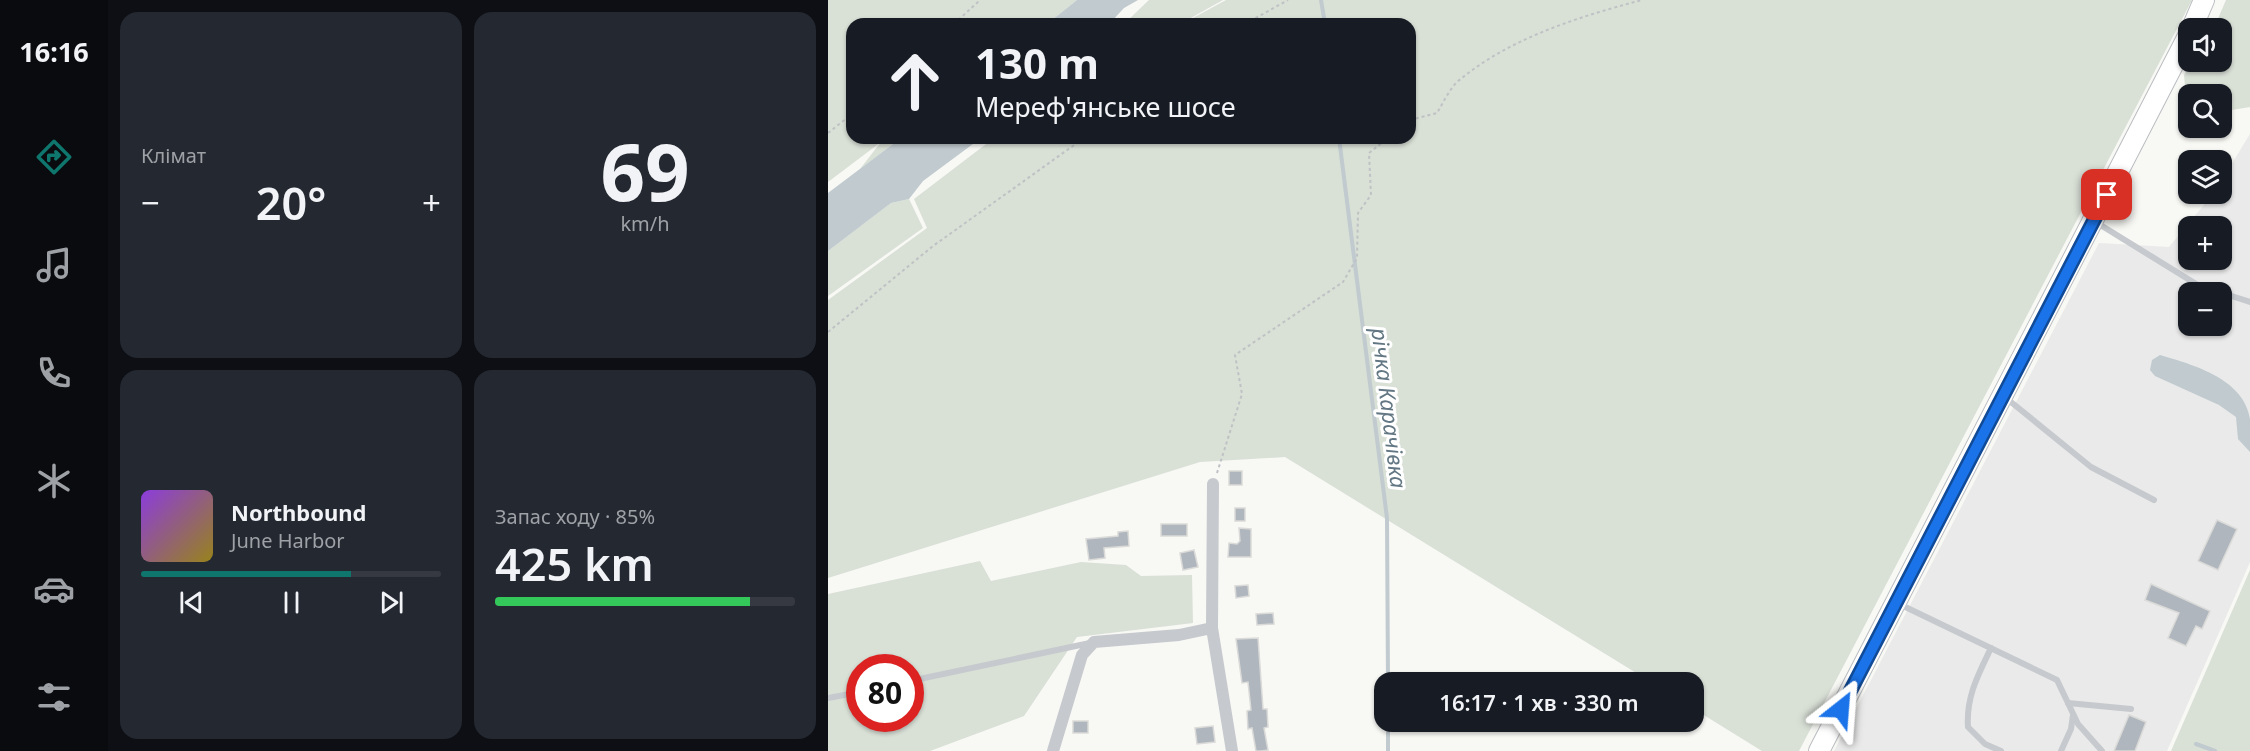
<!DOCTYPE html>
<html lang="uk">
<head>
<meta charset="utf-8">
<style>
	:root { --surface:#171b24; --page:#242831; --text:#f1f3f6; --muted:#9ea1a6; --line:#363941; --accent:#0f766e }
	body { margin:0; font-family:"Noto Sans",sans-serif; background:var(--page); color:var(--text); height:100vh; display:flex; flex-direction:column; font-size:22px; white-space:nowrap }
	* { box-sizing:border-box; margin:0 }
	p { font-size:20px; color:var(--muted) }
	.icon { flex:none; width:33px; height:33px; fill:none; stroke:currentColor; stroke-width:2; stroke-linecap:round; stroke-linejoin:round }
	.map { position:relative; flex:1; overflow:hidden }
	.drawer { display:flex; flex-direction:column; gap:12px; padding:12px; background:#0d0f14; width:720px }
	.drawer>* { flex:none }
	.banner { position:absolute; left:18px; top:18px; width:570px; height:126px; border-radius:18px; box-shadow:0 2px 4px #0004; background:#171b24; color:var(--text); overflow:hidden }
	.buttons { position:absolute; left:1350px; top:18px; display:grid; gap:12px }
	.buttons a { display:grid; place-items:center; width:54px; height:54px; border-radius:12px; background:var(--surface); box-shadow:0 2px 4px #0004; font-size:30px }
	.speed { position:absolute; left:18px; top:654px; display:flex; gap:12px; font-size:30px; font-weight:700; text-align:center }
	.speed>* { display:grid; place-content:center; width:78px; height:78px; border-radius:50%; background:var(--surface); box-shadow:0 2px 4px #0004; line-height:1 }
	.speed .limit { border:9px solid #d22; background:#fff; color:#111 }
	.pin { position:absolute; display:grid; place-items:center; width:51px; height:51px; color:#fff; margin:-26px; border-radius:12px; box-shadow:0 3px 9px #0006 }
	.me { position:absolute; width:66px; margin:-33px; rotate:28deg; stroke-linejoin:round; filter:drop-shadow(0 0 4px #0008) }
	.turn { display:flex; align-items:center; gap:21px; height:126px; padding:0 30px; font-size:27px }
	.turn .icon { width:78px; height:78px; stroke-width:2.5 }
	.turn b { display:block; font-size:42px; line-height:51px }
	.big { font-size:45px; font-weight:600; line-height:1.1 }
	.drawer .card { flex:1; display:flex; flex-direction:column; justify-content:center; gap:9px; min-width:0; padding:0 21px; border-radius:18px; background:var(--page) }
	.drawer .dial { align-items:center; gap:0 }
	.dial b { font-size:78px; line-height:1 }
	.song { display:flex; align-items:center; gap:18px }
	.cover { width:72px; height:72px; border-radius:9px; background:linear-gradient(135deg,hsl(270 70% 55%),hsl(50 70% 35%)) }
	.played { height:6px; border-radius:3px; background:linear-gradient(90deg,var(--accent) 70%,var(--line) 70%) }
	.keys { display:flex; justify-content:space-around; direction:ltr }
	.heat { display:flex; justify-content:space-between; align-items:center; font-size:33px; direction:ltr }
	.charge { height:9px; border-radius:4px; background:linear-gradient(90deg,#34c759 85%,var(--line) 0) }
	.drawer .tiles { flex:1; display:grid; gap:12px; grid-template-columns:repeat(2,1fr) }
	.trip { position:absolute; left:546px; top:672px; width:330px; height:60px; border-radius:18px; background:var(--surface); box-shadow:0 2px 4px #0004; font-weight:600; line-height:60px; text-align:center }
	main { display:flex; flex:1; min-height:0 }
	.dock { display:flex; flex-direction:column; width:108px; justify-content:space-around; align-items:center; background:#090b0e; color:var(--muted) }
	.dock .icon { width:42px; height:42px }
	.dock .current { color:var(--accent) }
	.dock b { font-size:27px; color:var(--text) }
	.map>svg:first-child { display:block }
</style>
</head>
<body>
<main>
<nav class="dock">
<b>16:16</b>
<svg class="icon current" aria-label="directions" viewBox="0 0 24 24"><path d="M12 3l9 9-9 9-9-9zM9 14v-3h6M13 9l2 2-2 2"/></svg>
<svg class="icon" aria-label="music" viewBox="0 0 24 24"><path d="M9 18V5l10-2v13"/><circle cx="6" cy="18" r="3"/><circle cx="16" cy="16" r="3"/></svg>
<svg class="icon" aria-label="phone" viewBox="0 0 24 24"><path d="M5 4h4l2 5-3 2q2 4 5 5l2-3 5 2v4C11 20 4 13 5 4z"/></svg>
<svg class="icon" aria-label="climate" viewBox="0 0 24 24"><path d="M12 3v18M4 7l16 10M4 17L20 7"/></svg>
<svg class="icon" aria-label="car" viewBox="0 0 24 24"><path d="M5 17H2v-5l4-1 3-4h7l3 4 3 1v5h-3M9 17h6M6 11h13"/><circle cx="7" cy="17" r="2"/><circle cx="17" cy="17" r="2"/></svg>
<svg class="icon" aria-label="filters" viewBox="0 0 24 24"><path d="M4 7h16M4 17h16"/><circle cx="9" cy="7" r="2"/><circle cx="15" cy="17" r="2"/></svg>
</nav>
<section class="drawer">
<div class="tiles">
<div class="card"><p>Клімат</p>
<div class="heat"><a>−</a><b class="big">20°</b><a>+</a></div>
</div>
<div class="card dial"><b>69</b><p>km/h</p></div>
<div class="card">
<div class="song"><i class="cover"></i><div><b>Northbound</b><p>June Harbor</p></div></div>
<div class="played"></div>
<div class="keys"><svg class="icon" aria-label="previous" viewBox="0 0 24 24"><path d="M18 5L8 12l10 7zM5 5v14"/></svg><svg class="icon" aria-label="pause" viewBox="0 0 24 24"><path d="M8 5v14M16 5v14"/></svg><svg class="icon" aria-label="next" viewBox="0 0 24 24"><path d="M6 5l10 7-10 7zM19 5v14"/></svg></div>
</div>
<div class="card"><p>Запас ходу · 85%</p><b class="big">425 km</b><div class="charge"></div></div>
</div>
</section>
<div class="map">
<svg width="1422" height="751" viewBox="0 0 1422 751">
	<rect width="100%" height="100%" fill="#f8f8f5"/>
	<!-- built -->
	<path fill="#e9eae9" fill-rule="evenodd" d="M1422,134V562L1339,751H1006L1271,243L1341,247L1385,194H1394V180ZM1360,226H1394V260H1360ZM1360,292H1394V326H1360Z"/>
	<!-- green -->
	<g fill="#d9e0d6" fill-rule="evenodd">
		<polygon points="0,0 249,0 219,24 24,24 24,138 73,138 32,169 53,142 0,182"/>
		<polygon points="321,0 395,0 352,24 296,24"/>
		<polygon points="398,0 1364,0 971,751 934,751 866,709 866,682 823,682 457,457 372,462 0,578 0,300 99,228 86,199 166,138 582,138 582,24 354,24"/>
		<polygon points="1398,0 1422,0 1422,107 1404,110 1394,105 1394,94 1374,94 1357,86 1356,75 1365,62 1394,62 1394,28 1386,28"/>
		<polygon points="81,199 95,228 0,296 0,251 63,203"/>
		<path d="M152,561L163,581L253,562L298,565L313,576L364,575L365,623L249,637L196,716L102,751H0V594ZM32,668H82V718H32Z"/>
		<polygon points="1422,570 1422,751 1343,751"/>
	</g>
	<!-- water -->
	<g fill="#c0cacf">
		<polygon points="249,0 310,0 296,8 281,24 219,24"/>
		<polygon points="73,138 153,138 95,181 81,199 63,203 0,251 0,193"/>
		<path d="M1332,355C1366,365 1416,379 1422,419C1422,430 1422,442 1422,452L1410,439L1408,417L1391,405L1327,376L1322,370L1324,360Z"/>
	</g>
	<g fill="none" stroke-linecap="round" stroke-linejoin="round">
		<!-- stream -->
		<g stroke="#c0cacf" stroke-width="4">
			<polyline points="493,0 497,24"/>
			<polyline points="511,138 559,518 560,682"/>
			<polyline points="560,722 560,751"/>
			<polyline points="1368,744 1387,751"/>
		</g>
	</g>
	<!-- building -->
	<g fill="#afb6bd" stroke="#dadad8" stroke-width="1.5">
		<rect x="401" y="471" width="13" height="14"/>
		<rect x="407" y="508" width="10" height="13"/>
		<polygon points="1389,520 1409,529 1390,570 1370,561"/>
		<rect x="333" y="524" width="26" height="12"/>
		<polygon points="411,528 423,529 423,557 400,557 401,543 409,544 412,541"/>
		<polygon points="300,531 301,546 276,548 277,558 261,560 258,539 290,536 290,532"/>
		<polygon points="366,550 370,567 355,570 352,553"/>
		<polygon points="1323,584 1382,611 1374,629 1368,626 1358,646 1340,638 1351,613 1317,600"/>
		<polygon points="420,585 421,596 408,598 407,586"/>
		<polygon points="445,613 446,624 429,625 428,614"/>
		<polygon points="430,638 435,709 439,709 440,727 436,728 440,750 433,751 428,751 424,728 420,729 419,711 423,710 420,682 414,683 408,639"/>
		<polygon points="1301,715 1318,722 1307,751 1286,751"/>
		<rect x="245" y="721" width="15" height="12"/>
		<polygon points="385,726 387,742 369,744 367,728"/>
	</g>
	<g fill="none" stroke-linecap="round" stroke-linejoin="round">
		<defs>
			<g id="trunk">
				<polyline points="1364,28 1376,0"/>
				<polyline points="991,751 1360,36"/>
			</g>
		</defs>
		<!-- trunk casing -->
		<use href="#trunk" stroke="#babdc1" stroke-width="22"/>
		<!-- path -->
		<g stroke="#bfc2c4" stroke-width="2" stroke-dasharray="3 3" stroke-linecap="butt">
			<polyline points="126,24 152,0"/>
			<polyline points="417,24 460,0"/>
			<path d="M582,120L609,113C615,103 621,90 629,82C681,38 750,17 814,0"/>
			<polyline points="0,133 24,114"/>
			<polyline points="0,332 105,246 256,138"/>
			<polyline points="389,473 414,394 407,355 515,282 529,258 530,213 543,195 541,153 560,138"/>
		</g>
		<!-- service -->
		<g stroke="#c6c9cd" stroke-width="6">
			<polyline points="1266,221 1373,287 1391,292"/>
			<polyline points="1394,293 1422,302"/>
			<polyline points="1178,398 1263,467 1326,500"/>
			<polyline points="1069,603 1229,680 1250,724 1274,751"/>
			<path d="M1163,648C1150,675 1138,697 1140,727L1157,744L1173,751"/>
			<polyline points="82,681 262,643"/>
			<polyline points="0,698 32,692"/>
			<polyline points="1240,703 1303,709"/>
			<polyline points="1233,751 1243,729 1245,715"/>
		</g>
		<!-- minor -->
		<g stroke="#c6c9cd" stroke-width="12">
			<polyline points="385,484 384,628 404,751"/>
			<polyline points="225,751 254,655 266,642 351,635 384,628"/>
		</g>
		<!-- trunk -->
		<use href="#trunk" stroke="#fff" stroke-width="20"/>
	</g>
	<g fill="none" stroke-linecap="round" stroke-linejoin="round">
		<defs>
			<polyline id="route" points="1013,709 1279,195"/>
		</defs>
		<!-- route casing -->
		<use href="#route" stroke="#114b97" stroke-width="15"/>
		<!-- route -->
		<use href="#route" stroke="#1a73e8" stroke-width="10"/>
	</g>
	<g text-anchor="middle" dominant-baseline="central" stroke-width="6" stroke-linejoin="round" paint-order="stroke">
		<!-- water labels -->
		<g font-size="22" font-style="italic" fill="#627783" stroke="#fff">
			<text transform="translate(562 408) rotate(83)">річка Карачівка</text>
		</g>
	</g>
</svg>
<div class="buttons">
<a><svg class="icon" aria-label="sound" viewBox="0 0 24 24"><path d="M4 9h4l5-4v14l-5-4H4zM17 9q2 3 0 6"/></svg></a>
<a><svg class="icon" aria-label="search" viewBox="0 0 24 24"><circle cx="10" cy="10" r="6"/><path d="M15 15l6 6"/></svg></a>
<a><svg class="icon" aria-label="layers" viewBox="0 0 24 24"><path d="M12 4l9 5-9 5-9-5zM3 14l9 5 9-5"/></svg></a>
<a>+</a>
<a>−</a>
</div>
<div class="speed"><div class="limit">80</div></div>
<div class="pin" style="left:1279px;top:195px;background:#d93025"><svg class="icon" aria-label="arrive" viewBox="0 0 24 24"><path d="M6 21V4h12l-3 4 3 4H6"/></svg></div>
<svg class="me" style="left:1013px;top:709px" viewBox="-20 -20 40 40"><path d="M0-17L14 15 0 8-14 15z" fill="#1a73e8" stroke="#fff" stroke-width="4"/></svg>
<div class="trip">16:17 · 1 хв · 330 m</div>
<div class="banner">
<div class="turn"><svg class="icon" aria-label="ahead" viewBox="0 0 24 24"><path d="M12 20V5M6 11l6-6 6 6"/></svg><div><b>130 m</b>Мереф'янське шосе</div></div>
</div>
</div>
</main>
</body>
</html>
